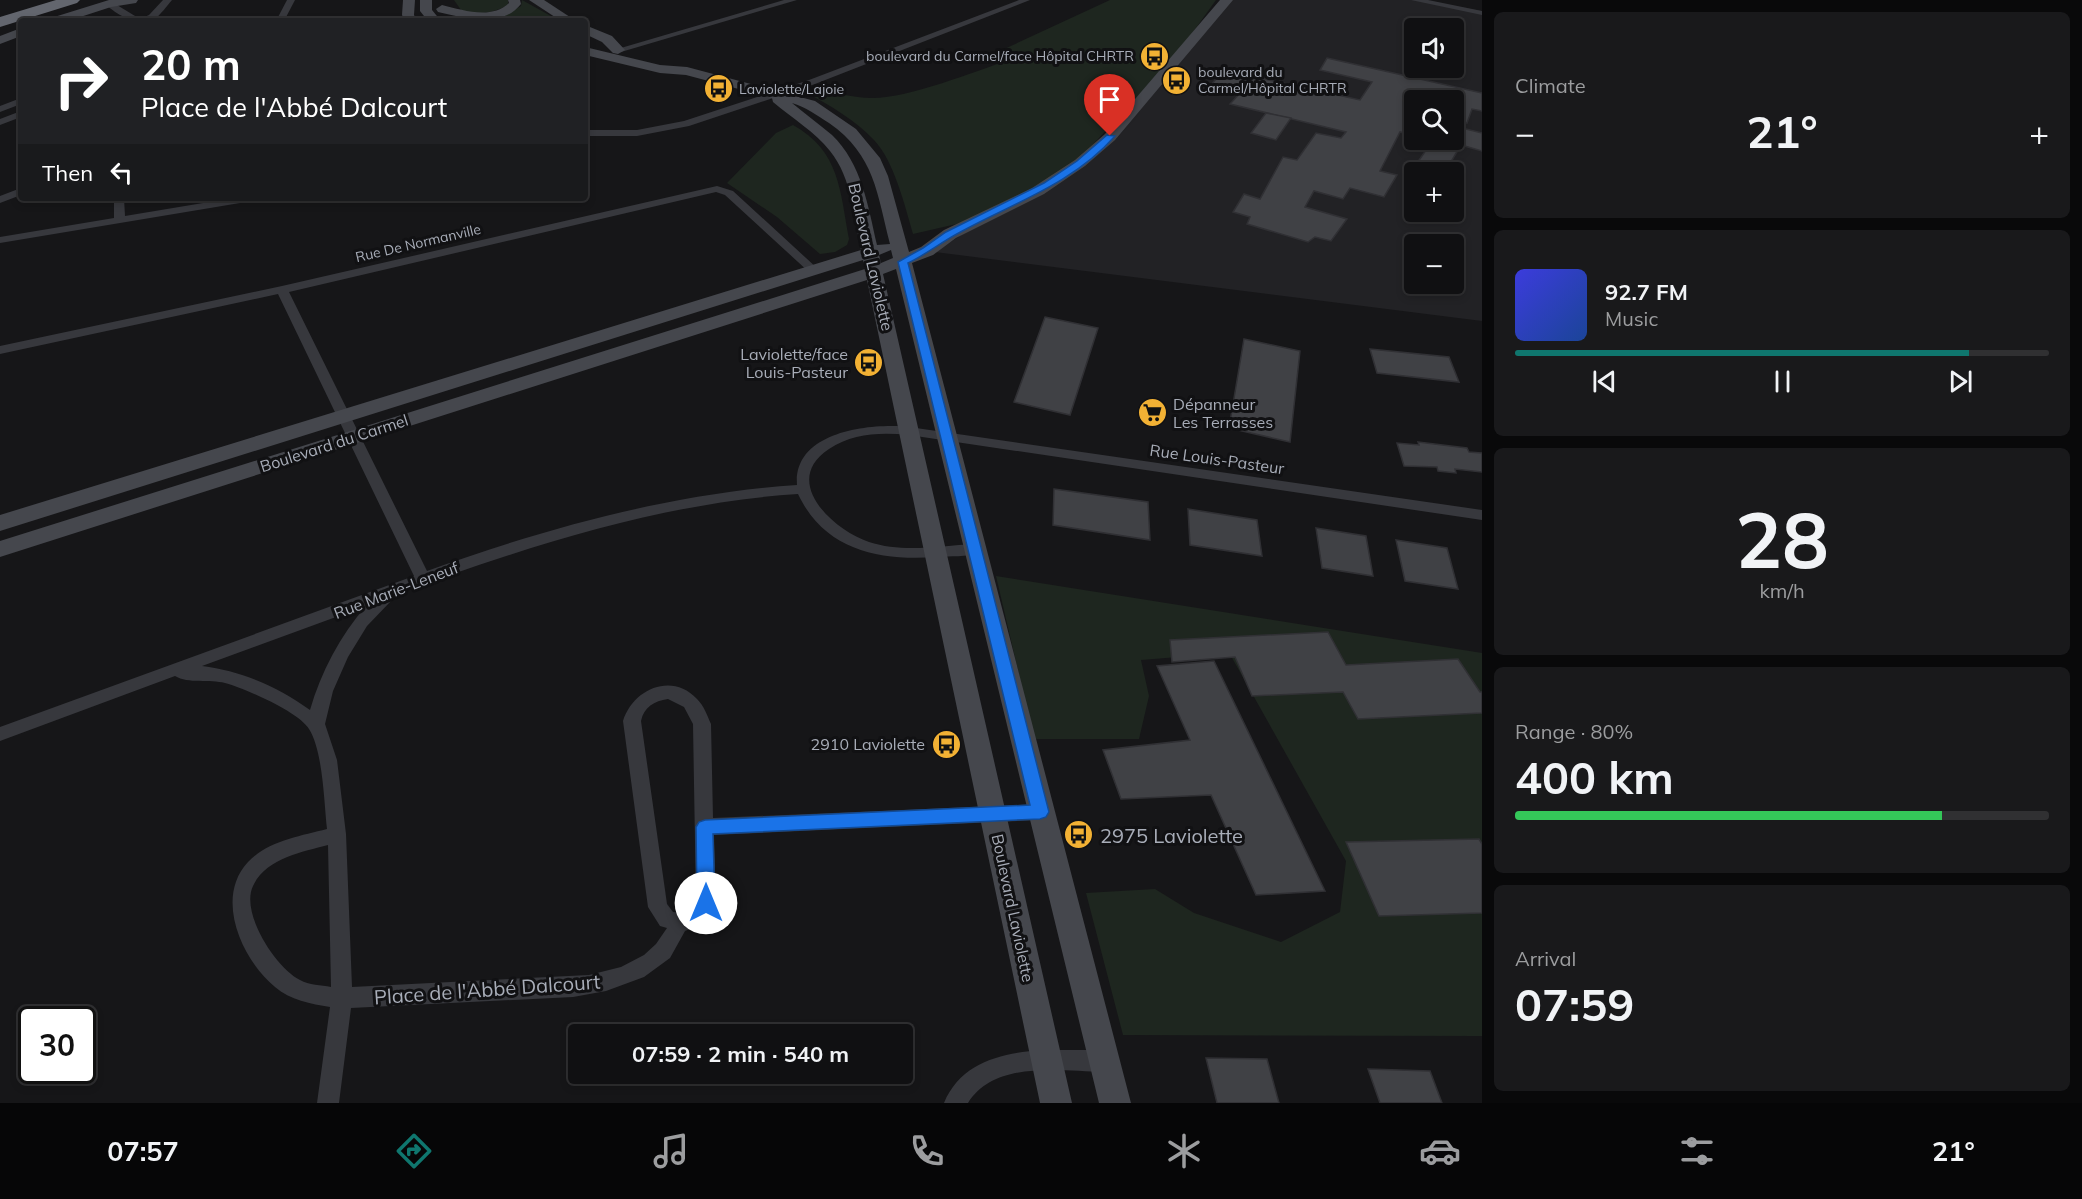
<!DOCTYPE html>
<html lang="en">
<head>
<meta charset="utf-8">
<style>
	:root { --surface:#101012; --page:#19191b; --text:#f1f3f6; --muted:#9c9d9f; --line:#303032; --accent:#0f766e }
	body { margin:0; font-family:Mulish,sans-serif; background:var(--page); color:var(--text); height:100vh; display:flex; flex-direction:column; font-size:22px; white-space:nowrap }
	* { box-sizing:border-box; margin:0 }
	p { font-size:20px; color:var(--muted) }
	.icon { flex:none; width:33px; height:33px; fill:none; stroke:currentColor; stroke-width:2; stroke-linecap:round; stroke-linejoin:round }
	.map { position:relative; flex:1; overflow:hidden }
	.details { display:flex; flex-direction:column; gap:12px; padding:12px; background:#09090a; width:600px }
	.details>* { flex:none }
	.top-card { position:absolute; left:18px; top:18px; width:570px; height:183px; border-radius:6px; box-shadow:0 3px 9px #0003,0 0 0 2px var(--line); background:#202124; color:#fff; overflow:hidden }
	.controls { position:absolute; left:1404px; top:18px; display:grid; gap:12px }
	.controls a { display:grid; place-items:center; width:60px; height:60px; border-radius:6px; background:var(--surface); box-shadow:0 3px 9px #0003,0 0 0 2px var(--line); font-size:30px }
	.speed { position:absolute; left:18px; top:1006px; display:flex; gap:12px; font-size:30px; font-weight:700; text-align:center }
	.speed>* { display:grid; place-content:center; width:78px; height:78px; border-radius:50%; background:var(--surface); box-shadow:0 3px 9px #0003,0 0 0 2px var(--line); line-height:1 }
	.speed .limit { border:3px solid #111; border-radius:9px; background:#fff; color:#111 }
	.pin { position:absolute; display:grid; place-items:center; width:51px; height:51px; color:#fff; margin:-62px -26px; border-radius:50% 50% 50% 0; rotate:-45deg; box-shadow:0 0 6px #0007 }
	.pin .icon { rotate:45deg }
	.me { position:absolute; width:66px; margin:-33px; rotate:0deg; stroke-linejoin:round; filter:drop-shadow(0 0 4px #0008) }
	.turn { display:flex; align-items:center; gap:21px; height:126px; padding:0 24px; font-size:27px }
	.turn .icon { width:78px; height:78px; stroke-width:2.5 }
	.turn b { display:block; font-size:42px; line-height:51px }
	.then { display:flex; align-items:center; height:57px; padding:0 24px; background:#0003; gap:12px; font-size:22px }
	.big { font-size:45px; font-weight:700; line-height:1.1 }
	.details .card { flex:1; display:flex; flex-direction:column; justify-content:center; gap:9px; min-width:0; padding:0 21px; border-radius:9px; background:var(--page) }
	.details .dial { align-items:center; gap:0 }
	.dial b { font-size:78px; line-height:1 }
	.song { display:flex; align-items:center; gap:18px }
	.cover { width:72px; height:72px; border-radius:9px; background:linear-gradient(135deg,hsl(240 70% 55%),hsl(220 70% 35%)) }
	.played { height:6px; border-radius:3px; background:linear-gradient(90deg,var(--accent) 85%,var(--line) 85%) }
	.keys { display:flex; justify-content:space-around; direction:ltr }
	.heat { display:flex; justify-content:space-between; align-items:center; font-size:33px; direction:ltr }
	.charge { height:9px; border-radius:4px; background:linear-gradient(90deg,#34c759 80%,var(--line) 0) }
	.trip { position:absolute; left:568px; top:1024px; width:345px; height:60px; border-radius:6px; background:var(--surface); box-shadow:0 3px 9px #0003,0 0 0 2px var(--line); font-weight:700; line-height:60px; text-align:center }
	.menu { display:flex; height:96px; justify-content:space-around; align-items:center; background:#060607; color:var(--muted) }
	.menu .icon { width:42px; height:42px }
	.menu .selected { color:var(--accent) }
	.menu b { font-size:27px; color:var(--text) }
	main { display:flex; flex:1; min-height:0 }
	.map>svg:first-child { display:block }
</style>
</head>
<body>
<main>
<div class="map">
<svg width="1482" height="1103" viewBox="0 0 1482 1103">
	<rect width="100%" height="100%" fill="#161618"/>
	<!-- built -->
	<path fill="#222225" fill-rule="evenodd" d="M1229,0H1420L1482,11V321L935,252L977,225L1092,159ZM1414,28H1454V68H1414ZM1414,100H1454V140H1414ZM1414,172H1454V212H1414ZM1414,244H1454V284H1414Z"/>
	<!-- green -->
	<g fill="#1e261f">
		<path d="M454,0H508V5C493,13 478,16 461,10Z"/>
		<polygon points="522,0 560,21 471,20 503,16 521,6"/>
		<path d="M1110,0H1216L1175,57L1082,156L1048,180L974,220L913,234C905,206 894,161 874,140C855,120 831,106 807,93C828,89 849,98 871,98C907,99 973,72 1009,60L987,57Z"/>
		<path d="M793,125C840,151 840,191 849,239L847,245L835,252L820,254L777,217L727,183L776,133Z"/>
		<polygon points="996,576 1482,653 1482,1036 1123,1035 1086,893 1155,889 1194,913 1281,942 1340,912 1346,861 1231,656 1178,657 1141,660 1149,696 1139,739 1034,739"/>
	</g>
	<!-- building -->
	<g fill="#404145" stroke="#303034" stroke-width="1.5">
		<polygon points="1327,58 1482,93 1482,111 1472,109 1467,123 1454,120 1454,100 1414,100 1414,136 1400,132 1380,171 1397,175 1384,197 1350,188 1343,199 1314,191 1305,207 1347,219 1331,241 1315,237 1308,242 1247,224 1250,217 1233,212 1244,194 1260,199 1283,157 1297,160 1316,133 1341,138 1346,132 1230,104 1242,91 1211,85 1221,73 1251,76 1360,100 1372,82 1320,70"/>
		<polygon points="1266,113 1291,118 1276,140 1251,133"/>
		<polygon points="1454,126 1482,133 1482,151 1461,145 1445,172 1415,166 1433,140 1430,140 1454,140"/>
		<polygon points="1045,317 1098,328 1070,415 1014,402"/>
		<polygon points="1244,339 1300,351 1290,442 1229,428"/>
		<polygon points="1370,349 1449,357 1459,382 1377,373"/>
		<polygon points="1418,442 1467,448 1469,452 1482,453 1482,472 1455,469 1456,473 1438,471 1437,467 1404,466 1397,443 1419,445"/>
		<polygon points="1054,489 1148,502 1150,540 1053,525"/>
		<polygon points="1188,509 1257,520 1262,556 1190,545"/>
		<polygon points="1316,528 1366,536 1373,576 1322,568"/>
		<polygon points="1396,540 1447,548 1458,589 1405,581"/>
		<polygon points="1328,632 1346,665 1458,659 1480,692 1482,692 1482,713 1358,719 1343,692 1252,696 1235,657 1172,662 1170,640"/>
		<polygon points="1214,661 1325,891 1256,895 1211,795 1121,799 1103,750 1190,740 1157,666"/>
		<polygon points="1479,839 1482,844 1482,913 1379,916 1346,842"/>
		<polygon points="1206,1058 1267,1059 1279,1103 1217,1103"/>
		<polygon points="1368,1069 1430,1071 1442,1103 1380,1103"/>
	</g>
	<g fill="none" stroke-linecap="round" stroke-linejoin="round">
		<!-- street -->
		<g fill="#37383d" fill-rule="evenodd">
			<path d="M163,0H172C167,6 161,14 155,19C140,29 116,14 105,4L112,2L140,19L149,15Z"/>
			<polygon points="287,0 295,0 284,21 276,21"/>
			<polygon points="784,0 797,0 621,52 614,50"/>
			<polygon points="1019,0 1030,0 815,84 689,126 637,136 585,136 585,130 637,130 684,121 809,80"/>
			<polygon points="1411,0 1428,0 1482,11 1482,15"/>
			<polygon points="21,98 21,104 0,112 0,106"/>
			<polygon points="21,111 21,117 0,125 0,119"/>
			<path d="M717,186L733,191L818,269V273H810L725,195L716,192L289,292L427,571C543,529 673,493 797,485C793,431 871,423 909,427L1482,510V520L909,435C881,432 853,433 829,449C780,481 833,530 869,542C902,553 940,546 974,544L979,545L981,549L979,553C966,557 951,556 937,557C880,561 825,551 798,494C658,503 523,548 392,596L391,601L367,626L348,657L333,691L325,724L337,760L346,834L352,987L589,975L621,967L644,955L656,944L667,928L660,926L648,907L623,721C633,689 672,672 697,699C704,706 707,715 711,724L713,818L1040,804L1046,806L1049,812L1046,818L1040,820L714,835L716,903L710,916L702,924L685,931L670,958L644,977L606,991L573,997L351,1008L339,1103H317L330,1007C311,1004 290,1000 275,987C242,960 214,898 248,862C268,841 300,836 327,829C324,802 323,751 309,729C299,712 244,688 225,683C210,679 188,684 175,676L0,741V727L414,576L278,294L0,354V346L282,286ZM366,606C340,636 321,672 310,710C278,687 242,671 202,666ZM668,699L684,707L693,724L696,902L685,913L673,912L667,904L641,721C644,707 654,701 668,699ZM328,845L331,987C321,985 309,985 300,980C276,968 240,913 253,886C266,858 302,852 328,845Z"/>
			<polygon points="21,188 21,195 0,203 0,196"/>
			<polygon points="114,198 124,198 125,216 233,198 257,198 252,201 0,243 0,237 114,218"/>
			<path d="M1042,1050H1104L1112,1053L1115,1061L1112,1069L1104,1072C1060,1071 995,1060 968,1103H944C961,1062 1002,1053 1042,1050Z"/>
		</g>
		<!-- secondary -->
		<g fill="#45474d" fill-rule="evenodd">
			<polygon points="109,0 138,0 136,3 111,7 68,21 49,21 51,18"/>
			<polygon points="403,0 415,0 414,15 417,21 405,21 402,15"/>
			<polygon points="420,0 432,0 432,10 441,21 428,21 420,11"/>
			<path d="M508,0H520L521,4C501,29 465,18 438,12L436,9L442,5C463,10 491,20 509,3Z"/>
			<polygon points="529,0 544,0 576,21 561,21"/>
			<path d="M1220,0H1233L1115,140L1085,166L1044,194L956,238L933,255L912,263L1131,1103H1099L896,269L883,274L1072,1103H1040L867,280L0,557V541L865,269L863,260L0,531V515L861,250C854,217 852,178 830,151C815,132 792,118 773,102L772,98L686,75L660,73L585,55V47L660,65L687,67L815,101L856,129L880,158L888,176L909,252L921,247L944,230L1032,188L1075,160L1105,134ZM792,103C806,107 816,115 829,123C875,155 877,194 890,244L877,245C868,206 862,164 832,135C819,124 805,114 792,103ZM891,250L893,258L881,263L879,255Z"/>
			<polygon points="585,25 612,36 625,50 618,54 613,53 602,42 585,34"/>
			<polygon points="21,28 21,36 0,44 0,36"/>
		</g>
		<!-- highway -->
		<polygon fill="#63666e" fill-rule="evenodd" points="56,0 80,0 77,3 0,27 0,17"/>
	</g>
	<!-- route -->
	<path fill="#1a73e8" stroke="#114b97" stroke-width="1.5" d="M1107,135L1115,136C1072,185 1010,204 955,235C939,244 925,255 908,263L1049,812L1046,817L1040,819L713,834L715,903L712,909L706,912L700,909L697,903L696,827L699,822L705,820L1030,805L898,262L923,248L946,232L1044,183L1077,161Z"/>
	<!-- icons -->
	<defs>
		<symbol id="bus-disc" viewBox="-11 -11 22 22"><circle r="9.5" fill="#f2b134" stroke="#111113"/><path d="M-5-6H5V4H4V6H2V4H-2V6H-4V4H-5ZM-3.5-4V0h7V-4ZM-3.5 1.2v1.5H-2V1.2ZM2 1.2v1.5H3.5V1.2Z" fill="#111"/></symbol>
		<symbol id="supermarket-disc" viewBox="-11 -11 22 22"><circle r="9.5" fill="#f2b134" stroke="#111113"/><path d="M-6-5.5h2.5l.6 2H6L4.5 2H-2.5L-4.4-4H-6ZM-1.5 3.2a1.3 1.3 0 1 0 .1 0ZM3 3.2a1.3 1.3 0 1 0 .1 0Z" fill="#111"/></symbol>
	</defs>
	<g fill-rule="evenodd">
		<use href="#bus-disc" x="1138" y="40" width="33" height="33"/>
		<use href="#bus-disc" x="1160" y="64" width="33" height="33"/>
		<use href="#bus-disc" x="702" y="72" width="33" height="33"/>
		<use href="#bus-disc" x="852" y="346" width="33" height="33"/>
		<use href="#supermarket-disc" x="1136" y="396" width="33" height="33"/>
		<use href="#bus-disc" x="930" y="728" width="33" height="33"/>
		<use href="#bus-disc" x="1062" y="818" width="33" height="33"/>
	</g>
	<g text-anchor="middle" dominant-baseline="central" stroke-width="6" stroke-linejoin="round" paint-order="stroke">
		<!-- far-poi labels -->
		<g font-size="14" fill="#a8adb8" stroke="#111113" text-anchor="start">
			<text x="1134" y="56" text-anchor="end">boulevard du Carmel/face Hôpital CHRTR</text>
			<text x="1198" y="72">boulevard du<tspan x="1198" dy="16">Carmel/Hôpital CHRTR</tspan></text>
			<text x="739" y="89">Laviolette/Lajoie</text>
		</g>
		<!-- far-street labels -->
		<g font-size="14" fill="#a8adb8" stroke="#111113">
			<text transform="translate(418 243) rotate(-13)">Rue De Normanville</text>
		</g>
		<!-- street labels -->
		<g font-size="16" fill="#a8adb8" stroke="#111113">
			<text transform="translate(871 257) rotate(77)">Boulevard Laviolette</text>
			<text transform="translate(334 443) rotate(-18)">Boulevard du Carmel</text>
			<text transform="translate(1217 459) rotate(8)">Rue Louis-Pasteur</text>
			<text transform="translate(396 590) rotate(-21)">Rue Marie-Leneuf</text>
			<text transform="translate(1013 908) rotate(78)">Boulevard Laviolette</text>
		</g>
		<!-- poi labels -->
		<g font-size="16" fill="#a8adb8" stroke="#111113" text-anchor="end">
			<text x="848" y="354">Laviolette/face<tspan x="848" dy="18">Louis-Pasteur</tspan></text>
			<text x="1173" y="404" text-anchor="start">Dépanneur<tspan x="1173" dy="18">Les Terrasses</tspan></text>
			<text x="925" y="744">2910 Laviolette</text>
		</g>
		<!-- near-poi labels -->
		<g font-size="20" fill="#a8adb8" stroke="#111113" text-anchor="start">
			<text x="1100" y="835">2975 Laviolette</text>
		</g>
		<!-- near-street labels -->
		<g font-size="20" fill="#a8adb8" stroke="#111113">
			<text transform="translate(487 989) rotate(-4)">Place de l'Abbé Dalcourt</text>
		</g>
	</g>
</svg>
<div class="controls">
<a><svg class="icon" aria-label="sound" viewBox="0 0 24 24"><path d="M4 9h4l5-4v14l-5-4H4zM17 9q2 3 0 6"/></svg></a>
<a><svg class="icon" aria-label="search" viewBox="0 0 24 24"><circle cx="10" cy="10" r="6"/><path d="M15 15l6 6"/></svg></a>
<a>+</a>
<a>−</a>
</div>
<div class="speed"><div class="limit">30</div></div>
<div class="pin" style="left:1110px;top:136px;background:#d93025"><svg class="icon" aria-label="arrive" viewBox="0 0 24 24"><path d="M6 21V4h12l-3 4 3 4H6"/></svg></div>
<svg class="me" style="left:706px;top:903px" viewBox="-20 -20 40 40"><circle r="19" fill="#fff"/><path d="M0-13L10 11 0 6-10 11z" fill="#1a73e8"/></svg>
<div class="trip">07:59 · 2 min · 540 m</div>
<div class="top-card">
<div class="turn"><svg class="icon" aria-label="right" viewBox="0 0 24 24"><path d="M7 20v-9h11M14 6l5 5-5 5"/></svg><div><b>20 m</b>Place de l'Abbé Dalcourt</div></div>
<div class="then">Then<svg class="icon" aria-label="left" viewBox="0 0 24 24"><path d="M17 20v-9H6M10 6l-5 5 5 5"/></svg></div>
</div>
</div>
<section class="details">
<div class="card"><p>Climate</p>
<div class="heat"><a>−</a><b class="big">21°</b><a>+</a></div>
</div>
<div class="card">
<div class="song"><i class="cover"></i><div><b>92.7 FM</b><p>Music</p></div></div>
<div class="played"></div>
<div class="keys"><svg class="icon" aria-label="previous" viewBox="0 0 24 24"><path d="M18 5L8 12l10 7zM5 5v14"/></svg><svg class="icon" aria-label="pause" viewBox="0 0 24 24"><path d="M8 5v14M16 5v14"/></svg><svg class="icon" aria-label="next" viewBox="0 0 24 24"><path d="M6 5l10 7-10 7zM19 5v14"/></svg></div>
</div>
<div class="card dial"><b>28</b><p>km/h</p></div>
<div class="card"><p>Range · 80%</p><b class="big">400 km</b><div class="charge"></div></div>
<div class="card"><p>Arrival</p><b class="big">07:59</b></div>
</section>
</main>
<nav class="menu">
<b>07:57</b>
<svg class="icon selected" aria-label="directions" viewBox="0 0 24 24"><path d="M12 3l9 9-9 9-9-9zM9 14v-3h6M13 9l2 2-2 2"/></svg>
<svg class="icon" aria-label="music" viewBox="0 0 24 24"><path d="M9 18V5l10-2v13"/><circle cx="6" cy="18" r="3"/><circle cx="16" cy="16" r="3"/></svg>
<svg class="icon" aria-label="phone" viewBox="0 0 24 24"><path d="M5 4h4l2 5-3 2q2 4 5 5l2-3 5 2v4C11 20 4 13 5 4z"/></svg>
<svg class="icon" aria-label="climate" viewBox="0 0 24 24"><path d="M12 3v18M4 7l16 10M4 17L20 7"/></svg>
<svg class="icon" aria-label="car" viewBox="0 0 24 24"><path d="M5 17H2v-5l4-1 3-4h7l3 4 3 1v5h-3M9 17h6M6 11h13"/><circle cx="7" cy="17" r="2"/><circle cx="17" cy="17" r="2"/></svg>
<svg class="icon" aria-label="filters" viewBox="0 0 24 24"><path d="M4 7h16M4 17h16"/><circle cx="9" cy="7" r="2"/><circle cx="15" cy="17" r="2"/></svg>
<b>21°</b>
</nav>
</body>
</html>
